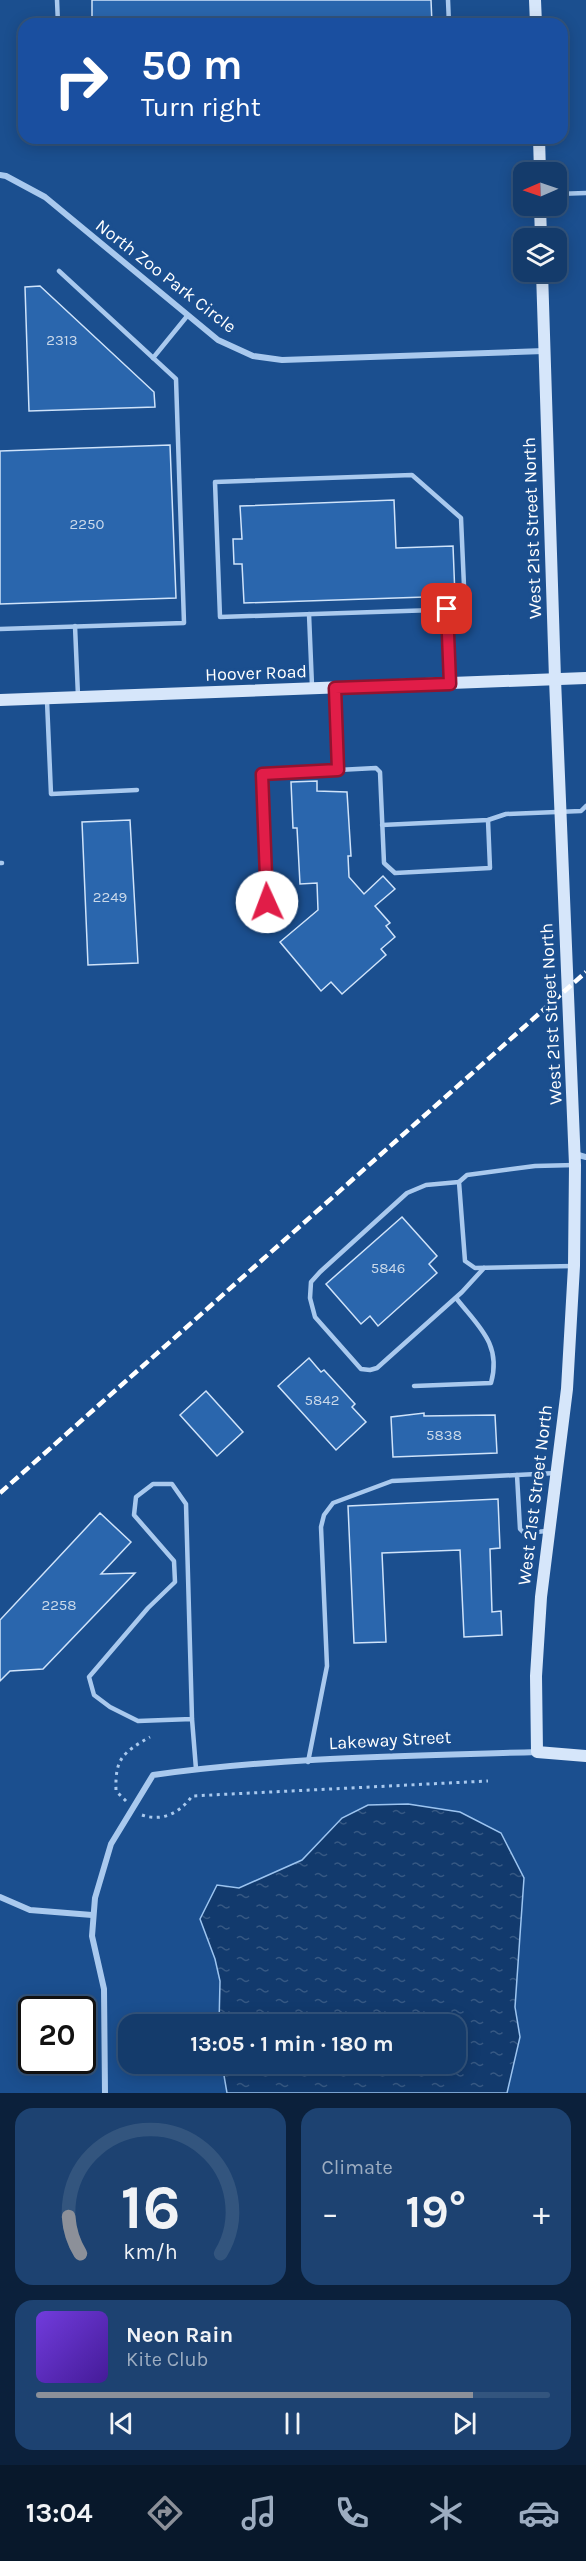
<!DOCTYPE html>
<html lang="en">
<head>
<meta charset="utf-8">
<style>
	:root { --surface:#143b6b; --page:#1d4271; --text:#f1f3f6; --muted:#9dadc1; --line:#33557e; --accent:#8c9099 }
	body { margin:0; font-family:Karla,sans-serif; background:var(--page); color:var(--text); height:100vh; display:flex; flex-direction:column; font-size:22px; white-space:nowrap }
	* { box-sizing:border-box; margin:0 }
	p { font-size:20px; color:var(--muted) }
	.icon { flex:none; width:33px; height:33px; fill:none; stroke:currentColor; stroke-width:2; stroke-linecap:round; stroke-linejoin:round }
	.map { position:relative; height:2093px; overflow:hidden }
	.sheet { display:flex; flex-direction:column; gap:15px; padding:15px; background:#0b203b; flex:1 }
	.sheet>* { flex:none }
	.banner { position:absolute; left:18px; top:18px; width:550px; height:126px; border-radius:18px; box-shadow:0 3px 15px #0003,0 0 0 2px var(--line); background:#1a4fa0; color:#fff; overflow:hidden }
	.needle { width:39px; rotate:268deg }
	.buttons { position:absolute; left:513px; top:162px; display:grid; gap:12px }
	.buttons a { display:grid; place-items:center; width:54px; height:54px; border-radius:12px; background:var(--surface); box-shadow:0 3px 15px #0003,0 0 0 2px var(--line); font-size:30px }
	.speed { position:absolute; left:18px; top:1996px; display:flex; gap:12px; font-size:30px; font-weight:700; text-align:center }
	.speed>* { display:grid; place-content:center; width:78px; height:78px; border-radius:50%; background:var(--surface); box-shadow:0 3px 15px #0003,0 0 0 2px var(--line); line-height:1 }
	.speed .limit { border:3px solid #111; border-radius:9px; background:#fff; color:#111 }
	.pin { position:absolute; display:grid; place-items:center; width:51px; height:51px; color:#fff; margin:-26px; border-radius:12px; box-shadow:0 3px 9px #0006 }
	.me { position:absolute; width:66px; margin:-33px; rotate:358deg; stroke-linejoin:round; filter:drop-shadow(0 0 4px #0008) }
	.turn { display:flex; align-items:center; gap:21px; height:126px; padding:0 24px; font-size:27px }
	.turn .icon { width:78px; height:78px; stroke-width:2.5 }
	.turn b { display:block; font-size:42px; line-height:51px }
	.big { font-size:45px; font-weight:700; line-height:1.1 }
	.sheet .tile { flex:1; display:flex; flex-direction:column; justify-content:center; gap:9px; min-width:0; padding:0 21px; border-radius:18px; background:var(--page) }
	.sheet .dial { align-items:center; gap:0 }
	.dial svg { height:156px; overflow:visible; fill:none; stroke:var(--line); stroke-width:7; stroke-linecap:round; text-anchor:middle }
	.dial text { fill:var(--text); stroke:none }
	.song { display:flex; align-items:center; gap:18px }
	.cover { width:72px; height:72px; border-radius:9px; background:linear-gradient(135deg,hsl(260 70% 55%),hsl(260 70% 35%)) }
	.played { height:6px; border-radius:3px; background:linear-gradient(90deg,var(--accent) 85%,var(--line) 85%) }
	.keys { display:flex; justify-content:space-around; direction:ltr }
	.heat { display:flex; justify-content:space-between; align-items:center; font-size:33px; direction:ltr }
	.sheet .tiles { flex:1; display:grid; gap:15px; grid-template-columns:1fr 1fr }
	.tile:last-child { grid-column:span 2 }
	.trip { position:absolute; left:118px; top:2014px; width:348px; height:60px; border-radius:18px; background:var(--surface); box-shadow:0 3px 15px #0003,0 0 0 2px var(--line); font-weight:700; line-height:60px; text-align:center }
	.menu { display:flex; height:96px; justify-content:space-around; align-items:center; background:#08182b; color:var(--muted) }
	.menu .icon { width:42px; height:42px }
	.menu .on { color:var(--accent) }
	.menu b { font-size:27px; color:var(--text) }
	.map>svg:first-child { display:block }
</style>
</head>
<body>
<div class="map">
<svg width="586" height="2093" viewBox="0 0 586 2093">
	<defs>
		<pattern id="water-ripples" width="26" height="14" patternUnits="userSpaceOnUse" patternTransform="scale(1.5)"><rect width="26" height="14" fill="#123a6d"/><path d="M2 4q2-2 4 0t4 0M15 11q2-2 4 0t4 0" fill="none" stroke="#365883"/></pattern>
	</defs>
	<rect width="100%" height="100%" fill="#1b4f8f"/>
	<!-- water -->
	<polygon fill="url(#water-ripples)" stroke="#9cc4f0" stroke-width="1.5" points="408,1804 460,1812 501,1833 524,1878 515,2007 520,2037 507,2093 227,2093 222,2064 456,2064 456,2025 219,2025 220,1981 215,1959 200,1919 217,1885 239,1888 302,1860 342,1818 368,1805"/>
	<!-- building -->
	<g fill="#2a66ad" stroke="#cfe3fa" stroke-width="1.5">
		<polygon points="92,0 431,0 432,24 92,24"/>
		<polygon points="40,286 154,392 155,407 29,411 25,287"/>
		<polygon points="170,445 176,598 0,604 0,451"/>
		<polygon points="394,500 396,548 453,546 455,596 244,603 242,564 234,564 233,539 242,539 240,506"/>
		<polygon points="317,781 317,791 347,792 351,856 348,856 349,877 364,894 383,876 395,889 375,906 390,923 386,926 395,937 381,949 386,955 342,994 331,982 321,991 280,942 318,910 317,883 300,884 297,828 293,828 291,782"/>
		<polygon points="130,820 138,963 88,965 82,822"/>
		<polygon points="402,1217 437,1256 429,1264 437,1273 378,1326 370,1316 361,1324 326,1284"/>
		<polygon points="309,1358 321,1372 324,1370 355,1404 352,1407 366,1422 336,1450 278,1386"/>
		<polygon points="206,1391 243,1432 217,1456 180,1415"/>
		<polygon points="424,1413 424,1416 495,1415 497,1453 393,1457 391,1417"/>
		<polygon points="498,1499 500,1548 490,1549 492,1612 501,1611 502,1635 464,1637 460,1550 382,1553 386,1642 354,1643 348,1506"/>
		<polygon points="100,1513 131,1542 101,1574 135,1573 43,1669 10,1671 0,1681 0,1620"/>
	</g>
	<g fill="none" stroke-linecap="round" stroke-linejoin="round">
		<!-- path -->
		<g stroke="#a9c9ee" stroke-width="3" stroke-dasharray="3 4.5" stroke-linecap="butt">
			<path d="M126,1801L116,1791C115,1759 122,1753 150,1737"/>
			<path d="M142,1815C162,1822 180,1813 192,1796L488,1781"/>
		</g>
		<!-- lane -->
		<g stroke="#a9c9ee" stroke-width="4.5">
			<polyline points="57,0 58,24"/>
			<polyline points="448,0 449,24"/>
			<polyline points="556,194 586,193"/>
			<polyline points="153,358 188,315"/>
			<polygon points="412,475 461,518 465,609 220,617 215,482"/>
			<polyline points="447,609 449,682"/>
			<polyline points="309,614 312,686"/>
			<polyline points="75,626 78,696"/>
			<polyline points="0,629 184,623 176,379 59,271"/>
			<polyline points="335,688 338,770"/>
			<polyline points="47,701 51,794 137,790"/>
			<polyline points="382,825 488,820 506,814 581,811 586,806"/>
			<polyline points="0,863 2,863"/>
			<polyline points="267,902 262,774 376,768 380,772 384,863 395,873 490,868 488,820"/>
			<polyline points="459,1182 426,1185 407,1193 320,1272 311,1282 310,1298 315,1317 361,1369 370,1370 377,1368 462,1292 484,1268"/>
			<polyline points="574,1266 475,1268 465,1261 459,1182 467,1175 535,1166 575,1165"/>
			<path d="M414,1386L491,1383C502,1344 478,1326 456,1298"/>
			<polyline points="547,1531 524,1533 520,1529 517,1475 556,1473"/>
			<polyline points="192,1719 138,1721 110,1707 94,1695 89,1677 148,1608 175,1582 174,1561 134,1515 136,1497 153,1484 172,1484 186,1504 192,1719 196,1769"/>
			<polyline points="308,1762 327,1666 321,1527 324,1515 333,1503 392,1481 517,1475"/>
		</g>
		<!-- street -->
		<g stroke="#a9c9ee" stroke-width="6">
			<polyline points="0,175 6,176 45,197 218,340 253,356 282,360 544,351"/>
			<polyline points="575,1154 586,1157"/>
			<polyline points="0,1897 30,1910 92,1915"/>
			<path d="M105,2093L104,1989L92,1936L95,1898L111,1844L153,1775C280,1757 409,1756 537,1752"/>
		</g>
		<!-- secondary -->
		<g stroke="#d6e6fa" stroke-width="12">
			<polyline points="535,0 536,24"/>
			<polyline points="539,138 540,172"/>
			<polyline points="540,206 541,238"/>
			<polyline points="542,272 555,679 575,1165 574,1266 567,1389 541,1597 536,1676 537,1752 586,1756"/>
			<polyline points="0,700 586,678"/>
		</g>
		<!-- rail -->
		<polyline stroke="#fff" stroke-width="4.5" stroke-dasharray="10 4.5" stroke-linecap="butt" points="0,1493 586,972"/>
	</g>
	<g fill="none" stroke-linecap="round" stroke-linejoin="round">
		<defs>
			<polyline id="route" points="267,902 262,774 338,770 335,688 450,684 447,609"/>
		</defs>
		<!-- route casing -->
		<use href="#route" stroke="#92132f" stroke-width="15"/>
		<!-- route -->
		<use href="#route" stroke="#e11d48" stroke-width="10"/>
	</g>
	<g text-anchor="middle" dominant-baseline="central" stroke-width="6" stroke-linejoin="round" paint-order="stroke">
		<!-- number labels -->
		<g font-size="15" fill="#cad9ea">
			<text x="62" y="340">2313</text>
			<text x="87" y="524">2250</text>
			<text x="110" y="897">2249</text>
			<text x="388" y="1268">5846</text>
			<text x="322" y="1400">5842</text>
			<text x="444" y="1435">5838</text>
			<text x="59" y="1605">2258</text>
		</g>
		<!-- street labels -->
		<g font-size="18" fill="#fff" stroke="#1b4f8f">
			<text transform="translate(166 276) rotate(38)">North Zoo Park Circle</text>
			<text transform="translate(532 528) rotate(-92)">West 21st Street North</text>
			<text transform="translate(256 673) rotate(-2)">Hoover Road</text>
			<text transform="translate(551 1014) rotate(-93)">West 21st Street North</text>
			<text transform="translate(535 1495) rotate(-83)">West 21st Street North</text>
			<text transform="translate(390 1740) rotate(-3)">Lakeway Street</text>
		</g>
	</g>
</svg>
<div class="buttons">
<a><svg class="needle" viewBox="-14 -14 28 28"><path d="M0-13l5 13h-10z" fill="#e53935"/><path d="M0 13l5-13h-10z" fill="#9dadc1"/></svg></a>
<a><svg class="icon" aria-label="layers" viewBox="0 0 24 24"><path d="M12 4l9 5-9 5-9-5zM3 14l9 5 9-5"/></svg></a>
</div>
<div class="speed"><div class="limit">20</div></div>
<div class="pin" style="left:447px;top:609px;background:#d93025"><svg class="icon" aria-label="arrive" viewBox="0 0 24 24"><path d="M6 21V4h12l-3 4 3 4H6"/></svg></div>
<svg class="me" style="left:267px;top:902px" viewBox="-20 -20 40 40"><circle r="19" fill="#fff"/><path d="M0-13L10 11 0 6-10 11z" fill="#e11d48"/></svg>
<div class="trip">13:05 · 1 min · 180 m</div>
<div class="banner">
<div class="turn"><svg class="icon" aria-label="right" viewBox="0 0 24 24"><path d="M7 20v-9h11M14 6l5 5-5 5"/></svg><div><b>50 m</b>Turn right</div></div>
</div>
</div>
<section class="sheet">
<div class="tiles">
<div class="tile dial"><svg viewBox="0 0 100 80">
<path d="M14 69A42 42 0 1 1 86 69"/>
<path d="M14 69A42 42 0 0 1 8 50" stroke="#8c9099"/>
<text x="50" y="56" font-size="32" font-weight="700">16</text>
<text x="50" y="72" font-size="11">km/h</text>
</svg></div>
<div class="tile"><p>Climate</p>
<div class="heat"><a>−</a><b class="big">19°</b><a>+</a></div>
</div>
<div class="tile">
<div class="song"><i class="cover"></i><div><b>Neon Rain</b><p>Kite Club</p></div></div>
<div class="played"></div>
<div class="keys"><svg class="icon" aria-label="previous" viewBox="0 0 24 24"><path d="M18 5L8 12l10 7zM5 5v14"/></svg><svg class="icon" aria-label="pause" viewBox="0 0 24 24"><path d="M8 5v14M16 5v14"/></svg><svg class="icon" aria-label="next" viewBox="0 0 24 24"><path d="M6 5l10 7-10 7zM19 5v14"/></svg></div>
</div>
</div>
</section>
<nav class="menu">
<b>13:04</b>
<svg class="icon on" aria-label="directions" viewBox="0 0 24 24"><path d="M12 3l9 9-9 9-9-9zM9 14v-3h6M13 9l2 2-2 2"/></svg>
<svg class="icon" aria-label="music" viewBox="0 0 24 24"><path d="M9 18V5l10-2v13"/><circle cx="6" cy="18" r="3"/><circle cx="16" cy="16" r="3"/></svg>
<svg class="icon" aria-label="phone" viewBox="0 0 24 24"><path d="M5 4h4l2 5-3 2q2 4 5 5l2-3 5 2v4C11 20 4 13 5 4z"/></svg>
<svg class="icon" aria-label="climate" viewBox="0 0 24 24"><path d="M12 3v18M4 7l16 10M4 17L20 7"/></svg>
<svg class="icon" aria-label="car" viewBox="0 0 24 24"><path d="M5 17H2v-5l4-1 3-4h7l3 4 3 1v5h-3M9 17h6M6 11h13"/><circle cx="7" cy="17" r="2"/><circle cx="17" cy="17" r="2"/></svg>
</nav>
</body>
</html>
